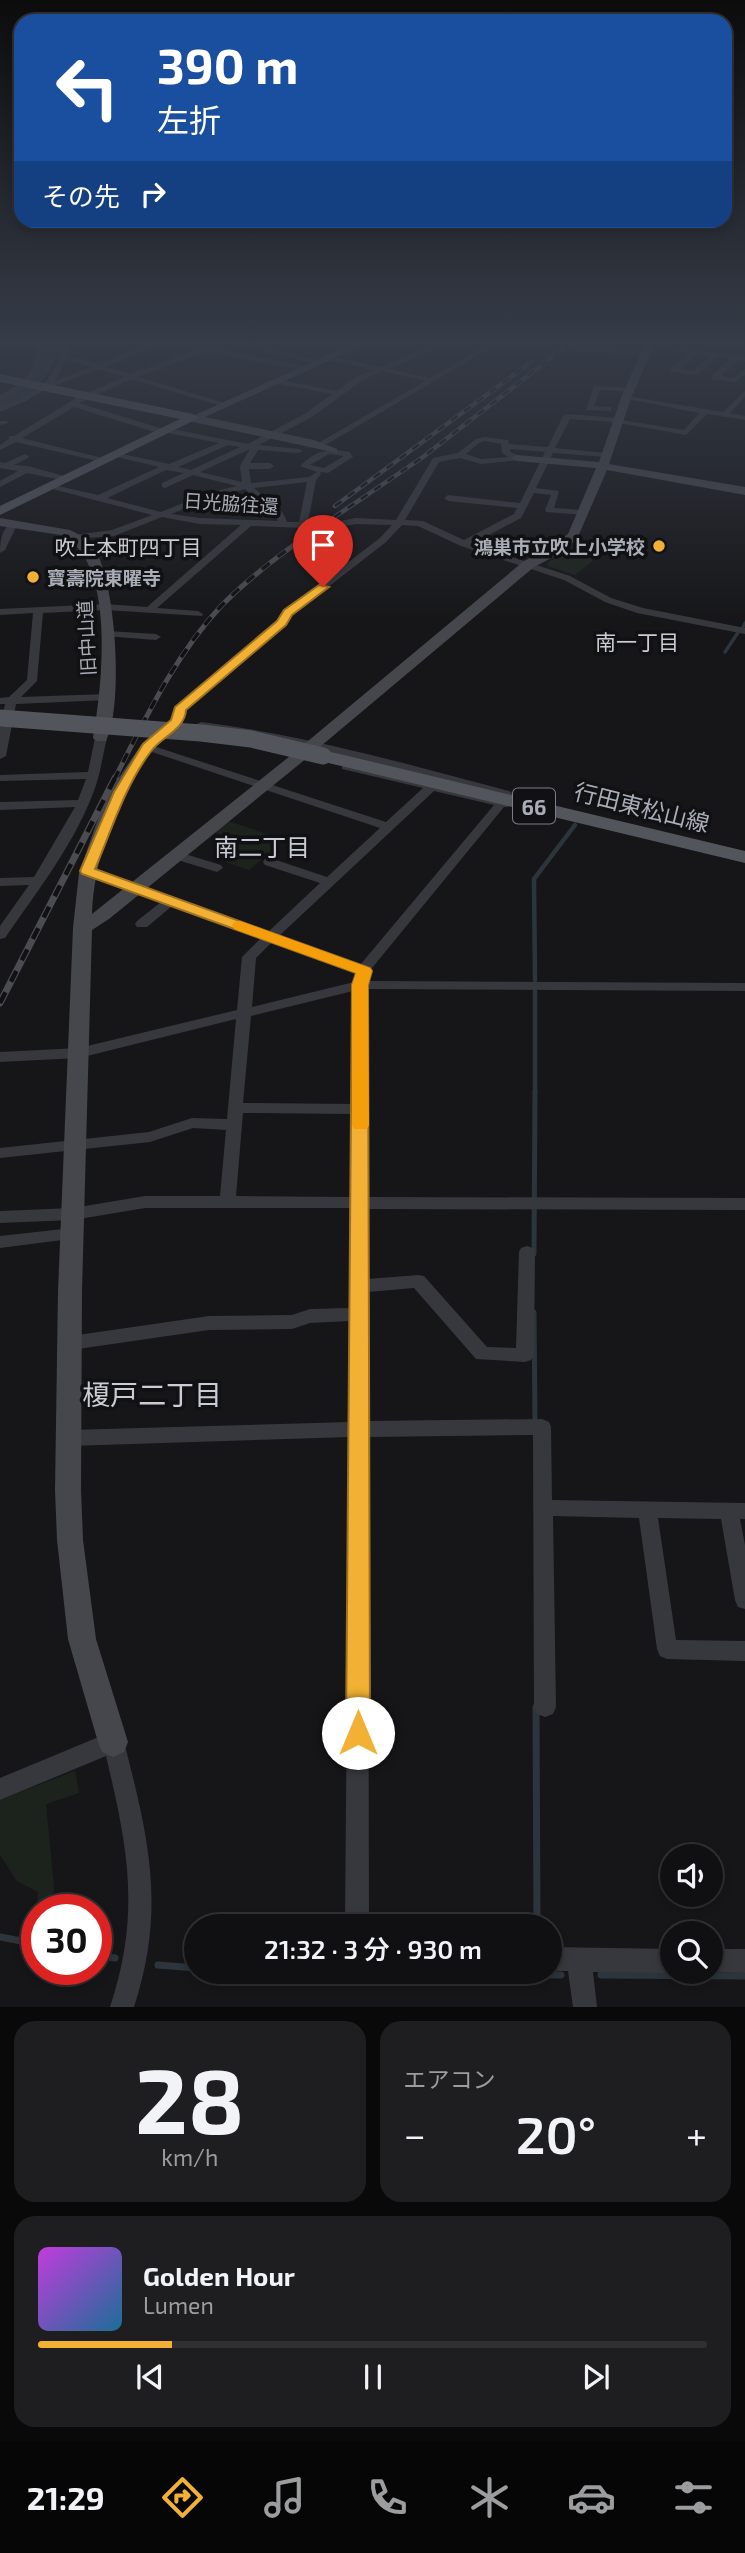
<!DOCTYPE html>
<html lang="ja">
<head>
<meta charset="utf-8">
<style>
	:root { --surface:#101012; --page:#1e1e20; --text:#f1f3f6; --muted:#9c9d9f; --line:#303032; --accent:#f2b134 }
	body { margin:0; font-family:"Exo 2","Noto Sans JP",sans-serif; background:var(--page); color:var(--text); height:100vh; display:flex; flex-direction:column; font-size:26px; white-space:nowrap }
	* { box-sizing:border-box; margin:0 }
	p { font-size:23px; color:var(--muted) }
	.icon { flex:none; width:38px; height:38px; fill:none; stroke:currentColor; stroke-width:2; stroke-linecap:round; stroke-linejoin:round }
	.map { position:relative; height:2007px; overflow:hidden }
	.details { display:flex; flex-direction:column; gap:14px; padding:14px; background:#09090a; flex:1 }
	.details>* { flex:none }
	.top-card { position:absolute; left:14px; top:14px; width:718px; height:214px; border-radius:21px; box-shadow:0 4px 10px #0003,0 0 0 2px var(--line); background:#1a4fa0; color:#fff; overflow:hidden }
	.controls { position:absolute; left:660px; top:1844px; display:grid; gap:14px }
	.controls a { display:grid; place-items:center; width:63px; height:63px; border-radius:50%; background:var(--surface); box-shadow:0 4px 10px #0003,0 0 0 2px var(--line); font-size:35px }
	.speed { position:absolute; left:21px; top:1894px; display:flex; gap:14px; font-size:35px; font-weight:700; text-align:center }
	.speed>* { display:grid; place-content:center; width:91px; height:91px; border-radius:50%; background:var(--surface); box-shadow:0 4px 10px #0003,0 0 0 2px var(--line); line-height:1 }
	.speed .limit { border:10px solid #d22; background:#fff; color:#111 }
	.pin { position:absolute; display:grid; place-items:center; width:60px; height:60px; color:#fff; margin:-72px -30px; border-radius:50% 50% 50% 0; rotate:-45deg; box-shadow:0 0 7px #0007 }
	.pin .icon { rotate:45deg }
	.me { position:absolute; width:77px; margin:-38px; rotate:0deg; stroke-linejoin:round; filter:drop-shadow(0 0 5px #0008) }
	.turn { display:flex; align-items:center; gap:24px; height:147px; padding:0 28px; font-size:32px }
	.turn .icon { width:91px; height:91px; stroke-width:2.5 }
	.turn b { display:block; font-size:49px; line-height:60px }
	.then { display:flex; align-items:center; height:66px; padding:0 28px; background:#0003; gap:14px; font-size:26px }
	.big { font-size:52px; font-weight:600; line-height:1.1 }
	.details .tile { flex:1; display:flex; flex-direction:column; justify-content:center; gap:10px; min-width:0; padding:0 24px; border-radius:21px; background:var(--page) }
	.details .dial { align-items:center; gap:0 }
	.dial b { font-size:91px; line-height:1 }
	.song { display:flex; align-items:center; gap:21px }
	.cover { width:84px; height:84px; border-radius:10px; background:linear-gradient(135deg,hsl(290 70% 55%),hsl(200 70% 35%)) }
	.played { height:7px; border-radius:4px; background:linear-gradient(90deg,var(--accent) 20%,var(--line) 20%) }
	.keys { display:flex; justify-content:space-around; direction:ltr }
	.heat { display:flex; justify-content:space-between; align-items:center; font-size:38px; direction:ltr }
	.details .tiles { flex:1; display:grid; gap:14px; grid-template-columns:1fr 1fr }
	.tile:last-child { grid-column:span 2 }
	.trip { position:absolute; left:184px; top:1914px; width:378px; height:70px; border-radius:35px; background:var(--surface); box-shadow:0 4px 10px #0003,0 0 0 2px var(--line); font-weight:600; line-height:70px; text-align:center }
	.dock { display:flex; height:112px; justify-content:space-around; align-items:center; background:#060607; color:var(--muted) }
	.dock .icon { width:49px; height:49px }
	.dock .current { color:var(--accent) }
	.dock b { font-size:32px; color:var(--text) }
	.map>svg:first-child { display:block }
</style>
</head>
<body>
<div class="map">
<svg width="745" height="2007" viewBox="0 0 745 2007">
	<rect width="100%" height="100%" fill="#161618"/>
	<!-- green -->
	<g fill="#1c231d">
		<polygon points="567,551 595,559 575,575 548,566 547,563"/>
		<polygon points="225,820 285,840 249,870 214,858 236,840 211,831"/>
		<polygon points="75,1771 79,1793 46,1804 54,1887 52,1909 37,1909 38,1892 17,1881 0,1855 0,1800"/>
	</g>
	<g fill="none" stroke-linecap="round" stroke-linejoin="round">
		<!-- stream-far3 -->
		<g stroke="#2c353c" stroke-width="3.5">
			<polyline points="743,627 745,623"/>
			<polyline points="725,652 739,631"/>
		</g>
		<!-- stream-far2 -->
		<g stroke="#2c353c" stroke-width="4.5">
			<polyline points="535,980 534,879 575,825"/>
			<polyline points="535,1093 535,991"/>
		</g>
		<!-- stream-far1 -->
		<g stroke="#2c353c" stroke-width="5">
			<polyline points="534,1254 535,1091"/>
			<polyline points="534,1312 535,1422"/>
		</g>
		<!-- stream -->
		<g stroke="#2c353c" stroke-width="7">
			<polyline points="536,1707 537,1927"/>
			<polyline points="0,1937 37,1944"/>
			<polyline points="96,1955 115,1958"/>
			<polyline points="158,1965 196,1968"/>
			<polyline points="299,1972 561,1975"/>
			<polyline points="601,1975 745,1976"/>
		</g>
		<!-- river -->
		<path fill="#2c353c" fill-rule="evenodd" d="M47,343H59C52,376 33,399 0,408V399C27,385 40,373 47,343Z"/>
		<!-- street -->
		<g fill="#37383d" fill-rule="evenodd">
			<path d="M12,343H44L60,346V343H68L67,355L98,364L153,343H163L105,367L130,374L197,350L169,343L205,347L216,343H226L214,349L306,366L307,368L303,370L206,352L138,377L225,403V407L131,379L79,403L163,429L167,428L248,444L306,413L332,394L274,383V379L337,391L357,376L374,370L324,359V355L381,367L437,343H447L389,369L430,378L491,343H499L322,447L315,445L425,381L382,371L363,380L312,417L259,445L299,449L303,451L299,453L258,450L250,463H270L274,466L270,469H249L251,483L309,477L317,472L300,466C316,450 328,448 350,452L353,457L328,473L320,472L321,474L316,480L308,522L329,523L356,518L396,520L433,458L458,453L476,439L485,437L508,440L509,444L548,447L563,416L567,414L617,418L621,420L684,430L699,413L622,398L626,396L723,412L745,391V397L730,413L745,416V420L707,414L686,435L613,422L570,419L555,448L606,453L610,455L606,457L553,453L536,488L559,491L554,508L582,510L585,511V515L546,512L545,510L551,495L534,493L521,518L472,544L570,576L611,598L643,608L745,628V634L637,613L605,602L564,580L461,546L418,526L402,525L386,542L292,615L286,625L185,710V717L179,725H171L169,723L176,707L278,621L284,611L380,538L392,525L356,524L329,529L251,526L157,608L198,611L203,614L202,616L105,610L43,613L37,681L21,697L107,694L112,697L107,700L16,704L6,756L0,759V728L5,704H0V698L9,697L27,680L33,613L0,615V609L105,604L147,607L241,525L200,524L162,517L114,536L73,539V535L112,530L152,515L49,488V484L98,495L159,467L113,456V452L169,464L219,443L168,433L161,434L74,407L22,438L106,459V463L16,442L0,450V445L9,439V436H14L78,397L124,377L98,369L48,388L26,401L0,412V407C27,396 57,383 60,351L43,349C42,376 24,391 0,400V395C23,383 35,375 36,348ZM66,359L91,367L55,381ZM485,441L501,444L502,453L508,457L481,459L466,454L479,443ZM228,445L240,447L191,470L178,467ZM250,449L240,466L242,482L200,472ZM510,449L545,452L520,503L448,495L444,498L448,501L517,508L514,514L464,540L423,521L405,520L439,462L460,458L481,464L520,460V456L510,452ZM329,454L344,456L324,468L310,465ZM166,470L184,473L162,483V487L165,488L193,475L237,486L208,493L161,512L107,498ZM307,482L299,522H287L283,513L254,488ZM245,489L276,516L278,521L200,518L171,514L214,497Z"/>
			<polygon points="235,343 248,343 320,362 316,364"/>
			<polygon points="573,343 581,343 578,346 645,352 649,354 645,356 568,350 568,346"/>
			<path d="M647,343L745,357V361L738,360L721,376L733,378L745,369V375L735,382L712,379V375L731,359L717,357L698,375L671,372V368L690,352L650,346ZM697,354L710,356L693,371L680,369Z"/>
			<polygon points="594,386 629,388 633,390 629,392 600,390 594,406 611,407 611,411 586,410"/>
			<polygon points="0,421 7,421 8,423 0,425"/>
			<polygon points="25,454 29,456 28,458 14,465 28,466 71,478 67,481 27,473 0,487 0,481 18,471 0,468 0,462 5,463"/>
			<path d="M11,524L16,527L5,550L0,553C0,543 1,529 11,524Z"/>
			<polygon points="108,631 156,634 161,637 156,640 104,636 104,632"/>
			<path d="M201,722C306,735 407,764 509,791L525,803L519,807L501,797L316,748L197,727L195,725Z"/>
			<path d="M101,735L107,738C103,754 101,770 96,785C77,841 38,890 5,938L0,939V926L29,885L0,886V878L34,877L75,807L0,810V802L78,800L86,779L0,781V775L88,772L95,738Z"/>
			<path d="M147,744L386,822L423,788L342,769V765L346,764L508,801V807H504L372,968L368,981L745,983V991L367,989V1197L745,1198V1210L367,1209L368,1279L418,1275L424,1276L487,1347L516,1348L519,1252L521,1248L527,1246L533,1248L535,1252L534,1355L531,1360L525,1362L476,1359L414,1288L368,1292V1421L542,1419L549,1422L551,1427L552,1500L745,1503V1519H740L745,1545V1609L738,1607L735,1600L721,1519L658,1518L676,1640L745,1641V1661L667,1659L660,1656L657,1649L639,1518L553,1516L556,1707L553,1714L545,1717L537,1714L534,1707L533,1435L368,1437L369,1927H345L349,1437L70,1446L63,1443L61,1438L63,1433L70,1430L349,1422L350,1321L310,1323L292,1329L209,1330L71,1350L65,1348L62,1343L65,1338L71,1336L209,1316L292,1315L310,1309L350,1308L351,1208H145L73,1220L0,1223V1211L73,1208L145,1196H220L226,1130L193,1128L150,1142L0,1158V1148L149,1132L192,1118L227,1119L236,1019L79,1058L0,1062V1052L79,1048L237,1010L242,957L261,938L172,906L147,927H137L135,924L137,921L161,902L83,874L81,871L83,868H91L268,932L320,883L265,865L263,862L265,859H273L327,877L380,828L143,749L141,747ZM434,791L494,805L360,965L279,936ZM272,942L356,973L354,982L252,1007L256,958ZM353,991L352,1104L243,1103L251,1016ZM243,1113L352,1114L351,1197L236,1196Z"/>
			<polygon points="175,851 221,865 223,868 217,872 171,858 169,855 171,852"/>
			<polygon points="72,1228 78,1230 80,1234 78,1238 0,1248 0,1236"/>
			<path d="M113,1731L121,1735L124,1742C149,1839 166,1909 134,2007H110C141,1914 128,1848 106,1756L0,1800V1778Z"/>
			<polygon points="550,1947 672,1949 672,1972 674,1972 672,1973 593,1972 597,2007 573,2007 568,1971 550,1971"/>
			<polygon points="710,1949 745,1949 745,1973 708,1972 710,1972"/>
		</g>
		<!-- secondary -->
		<g fill="#45474d" fill-rule="evenodd">
			<polygon points="354,343 368,343 205,417 314,440 337,449 337,453 184,420"/>
			<path d="M645,343H655L631,398L609,464L745,487V495L607,470L577,539L559,554L534,567L302,762L109,919L92,930L82,1291L81,1490L83,1540L96,1639L128,1742L124,1752L113,1757L102,1752L98,1742L68,1639L57,1540L55,1490L58,1291L73,928L79,873L99,816L118,779L141,745L170,720H180L183,723L180,726C172,733 163,739 155,748C118,791 94,857 92,914L290,756L524,561L549,548L568,534L596,468L517,461L511,458L517,455L599,462L621,398Z"/>
			<path d="M0,518L70,530C79,534 89,541 95,550C116,583 124,707 106,741H96L93,738C102,689 117,560 61,535L0,526Z"/>
		</g>
		<!-- primary -->
		<g fill="#53555c" fill-rule="evenodd">
			<polygon points="0,374 193,414 199,418 0,515 0,506 180,419 0,382"/>
			<polygon points="323,750 745,851 745,863 316,760 314,756 316,752"/>
		</g>
		<defs>
			<g id="rail-far2">
				<polyline points="335,506 530,363"/>
				<polyline points="308,535 423,457 570,343"/>
			</g>
			<path id="rail-far1" d="M114,780C145,719 175,655 222,605C249,578 279,555 311,533"/>
			<polyline id="rail" points="0,1003 115,778"/>
		</defs>
		<!-- rail-far2 casing -->
		<use href="#rail-far2" stroke="#4a4c52" stroke-width="4.5"/>
		<!-- rail-far1 casing -->
		<use href="#rail-far1" stroke="#4a4c52" stroke-width="5"/>
		<!-- rail casing -->
		<use href="#rail" stroke="#4a4c52" stroke-width="7"/>
		<!-- rail-far2 -->
		<use href="#rail-far2" stroke="#111113" stroke-width="2.5" stroke-dasharray="8" stroke-linecap="butt"/>
		<!-- rail-far1 -->
		<use href="#rail-far1" stroke="#111113" stroke-width="3.5" stroke-dasharray="10" stroke-linecap="butt"/>
		<!-- rail -->
		<use href="#rail" stroke="#111113" stroke-width="4.5" stroke-dasharray="12" stroke-linecap="butt"/>
		<!-- primary-bridge -->
		<polyline stroke="#53555c" stroke-width="17" points="0,718 201,733 251,739 323,756"/>
	</g>
	<!-- sky -->
	<linearGradient id="sky" x2="0" y2="1"><stop stop-color="#0c0c0d"/><stop offset="0.55" stop-color="#363c48"/><stop offset="1" stop-color="#363c48" stop-opacity="0"/></linearGradient>
	<rect width="745" height="624" fill="url(#sky)"/>
	<!-- route -->
	<path fill="#f2b134" stroke="#9d7322" stroke-width="2" d="M319,585L329,587L292,615L286,625L186,710C185,729 162,737 152,750C125,785 112,829 95,869L370,968L372,971L368,985L370,1733L367,1741L358,1745L349,1741L346,1733L352,985L356,973L82,874L80,871L114,792L143,744L171,720L175,707L277,621L284,610Z"/>
	<!-- slow -->
	<polygon fill="#f59e0b" points="240,921 370,968 372,971 368,985 369,1125 367,1129 354,1129 352,1125 352,985 356,973 234,929 232,925 234,922"/>
	<!-- markers -->
	<g fill="#f2b134" stroke="#111113" stroke-width="2.5">
		<circle cx="659" cy="546" r="7"/>
		<circle cx="33" cy="577" r="7"/>
	</g>
	<g text-anchor="middle" dominant-baseline="central" stroke-width="7" stroke-linejoin="round" paint-order="stroke">
		<!-- far-street labels -->
		<g font-size="19" fill="#a8adb8" stroke="#111113">
			<text transform="translate(231 503) rotate(4)">日光脇往還</text>
			<text transform="translate(86 638) rotate(-93)">旧中山道</text>
		</g>
		<!-- far-poi labels -->
		<g font-size="19" font-weight="bold" fill="#a8adb8" stroke="#111113" text-anchor="end">
			<text x="645" y="546">鴻巣市立吹上小学校</text>
			<text x="47" y="577" text-anchor="start">寶壽院東曜寺</text>
		</g>
		<!-- far-neighbourhood labels -->
		<g font-size="21" fill="#c9ccd4" stroke="#111113">
			<text x="128" y="546">吹上本町四丁目</text>
			<text x="637" y="641">南一丁目</text>
		</g>
		<!-- shield labels -->
		<rect fill="#111113" stroke="#7b7e86" stroke-width="2" x="513" y="788.5" width="42" height="35" rx="5"/>
		<g font-size="21" font-weight="bold" fill="#a8adb8">
			<text x="534" y="806">66</text>
		</g>
		<!-- street labels -->
		<g font-size="23" fill="#a8adb8" stroke="#111113">
			<text transform="translate(642 807) rotate(14)">行田東松山線</text>
		</g>
		<!-- neighbourhood labels -->
		<g font-size="24" fill="#c9ccd4" stroke="#111113">
			<text x="262" y="846">南二丁目</text>
		</g>
		<!-- near-neighbourhood labels -->
		<g font-size="28" fill="#c9ccd4" stroke="#111113">
			<text x="152" y="1394">榎戸二丁目</text>
		</g>
	</g>
</svg>
<div class="controls">
<a><svg class="icon" aria-label="sound" viewBox="0 0 24 24"><path d="M4 9h4l5-4v14l-5-4H4zM17 9q2 3 0 6"/></svg></a>
<a><svg class="icon" aria-label="search" viewBox="0 0 24 24"><circle cx="10" cy="10" r="6"/><path d="M15 15l6 6"/></svg></a>
</div>
<div class="speed"><div class="limit">30</div></div>
<div class="pin" style="left:323px;top:587px;background:#d93025"><svg class="icon" aria-label="arrive" viewBox="0 0 24 24"><path d="M6 21V4h12l-3 4 3 4H6"/></svg></div>
<svg class="me" style="left:358px;top:1733px" viewBox="-20 -20 40 40"><circle r="19" fill="#fff"/><path d="M0-13L10 11 0 6-10 11z" fill="#f2b134"/></svg>
<div class="trip">21:32 · 3 分 · 930 m</div>
<div class="top-card">
<div class="turn"><svg class="icon" aria-label="left" viewBox="0 0 24 24"><path d="M17 20v-9H6M10 6l-5 5 5 5"/></svg><div><b>390 m</b>左折</div></div>
<div class="then">その先<svg class="icon" aria-label="right" viewBox="0 0 24 24"><path d="M7 20v-9h11M14 6l5 5-5 5"/></svg></div>
</div>
</div>
<section class="details">
<div class="tiles">
<div class="tile dial"><b>28</b><p>km/h</p></div>
<div class="tile"><p>エアコン</p>
<div class="heat"><a>−</a><b class="big">20°</b><a>+</a></div>
</div>
<div class="tile">
<div class="song"><i class="cover"></i><div><b>Golden Hour</b><p>Lumen</p></div></div>
<div class="played"></div>
<div class="keys"><svg class="icon" aria-label="previous" viewBox="0 0 24 24"><path d="M18 5L8 12l10 7zM5 5v14"/></svg><svg class="icon" aria-label="pause" viewBox="0 0 24 24"><path d="M8 5v14M16 5v14"/></svg><svg class="icon" aria-label="next" viewBox="0 0 24 24"><path d="M6 5l10 7-10 7zM19 5v14"/></svg></div>
</div>
</div>
</section>
<nav class="dock">
<b>21:29</b>
<svg class="icon current" aria-label="directions" viewBox="0 0 24 24"><path d="M12 3l9 9-9 9-9-9zM9 14v-3h6M13 9l2 2-2 2"/></svg>
<svg class="icon" aria-label="music" viewBox="0 0 24 24"><path d="M9 18V5l10-2v13"/><circle cx="6" cy="18" r="3"/><circle cx="16" cy="16" r="3"/></svg>
<svg class="icon" aria-label="phone" viewBox="0 0 24 24"><path d="M5 4h4l2 5-3 2q2 4 5 5l2-3 5 2v4C11 20 4 13 5 4z"/></svg>
<svg class="icon" aria-label="climate" viewBox="0 0 24 24"><path d="M12 3v18M4 7l16 10M4 17L20 7"/></svg>
<svg class="icon" aria-label="car" viewBox="0 0 24 24"><path d="M5 17H2v-5l4-1 3-4h7l3 4 3 1v5h-3M9 17h6M6 11h13"/><circle cx="7" cy="17" r="2"/><circle cx="17" cy="17" r="2"/></svg>
<svg class="icon" aria-label="filters" viewBox="0 0 24 24"><path d="M4 7h16M4 17h16"/><circle cx="9" cy="7" r="2"/><circle cx="15" cy="17" r="2"/></svg>
</nav>
</body>
</html>
